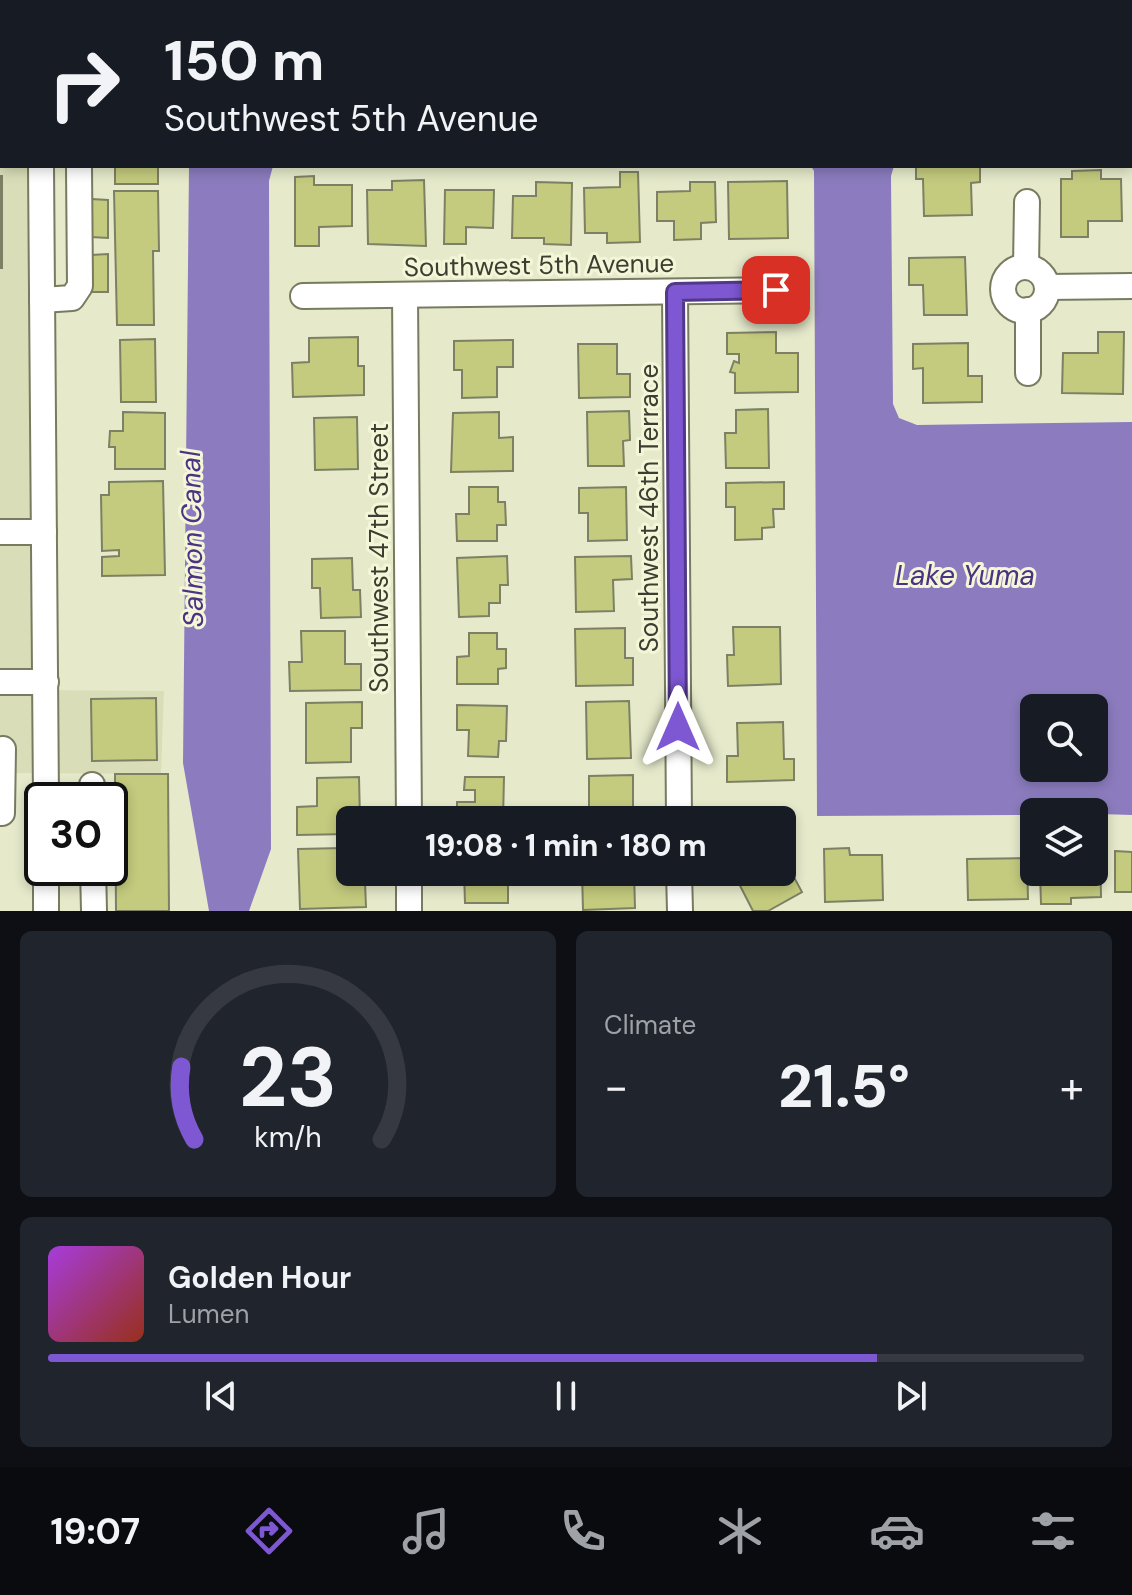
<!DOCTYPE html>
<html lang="en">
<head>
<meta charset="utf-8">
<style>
	:root { --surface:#171b24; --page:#20242c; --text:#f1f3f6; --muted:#9ea1a6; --line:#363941; --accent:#7e58d2 }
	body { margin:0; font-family:"DM Sans",sans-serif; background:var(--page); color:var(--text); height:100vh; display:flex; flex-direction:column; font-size:30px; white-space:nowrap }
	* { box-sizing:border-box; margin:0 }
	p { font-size:26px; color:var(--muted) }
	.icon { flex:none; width:44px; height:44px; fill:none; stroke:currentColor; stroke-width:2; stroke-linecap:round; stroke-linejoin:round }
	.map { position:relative; height:911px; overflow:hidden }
	.sheet { display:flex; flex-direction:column; gap:20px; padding:20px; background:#0d0f14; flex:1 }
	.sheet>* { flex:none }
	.top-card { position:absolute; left:0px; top:0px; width:1132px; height:168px; box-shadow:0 4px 12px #0003; background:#171b24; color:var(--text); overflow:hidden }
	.fabs { position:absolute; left:1020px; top:694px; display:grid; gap:16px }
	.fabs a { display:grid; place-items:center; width:88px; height:88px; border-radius:12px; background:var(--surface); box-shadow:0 4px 12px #0003; font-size:40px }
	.speed { position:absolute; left:24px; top:782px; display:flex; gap:16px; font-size:40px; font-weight:700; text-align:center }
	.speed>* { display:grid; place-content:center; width:104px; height:104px; border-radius:50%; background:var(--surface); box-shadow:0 4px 12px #0003; line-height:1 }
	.speed .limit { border:4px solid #111; border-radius:12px; background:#fff; color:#111 }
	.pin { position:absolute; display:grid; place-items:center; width:68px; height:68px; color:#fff; margin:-34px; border-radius:16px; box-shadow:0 4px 12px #0006 }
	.me { position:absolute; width:88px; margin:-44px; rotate:0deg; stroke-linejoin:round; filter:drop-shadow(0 0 6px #0008) }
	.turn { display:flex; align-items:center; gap:28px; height:168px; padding:0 32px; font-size:36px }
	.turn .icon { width:104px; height:104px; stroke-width:2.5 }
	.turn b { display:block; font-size:56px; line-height:68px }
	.big { font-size:60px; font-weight:800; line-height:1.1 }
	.sheet .widget { flex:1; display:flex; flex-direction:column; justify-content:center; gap:12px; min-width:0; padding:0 28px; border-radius:12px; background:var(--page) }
	.sheet .dial { align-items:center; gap:0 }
	.dial svg { height:208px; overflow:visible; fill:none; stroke:var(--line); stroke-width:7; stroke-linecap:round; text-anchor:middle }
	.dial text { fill:var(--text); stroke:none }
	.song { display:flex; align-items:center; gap:24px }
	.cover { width:96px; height:96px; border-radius:12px; background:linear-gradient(135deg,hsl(280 70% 55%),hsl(10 70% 35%)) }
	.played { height:8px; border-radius:4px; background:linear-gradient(90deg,var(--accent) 80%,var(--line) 80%) }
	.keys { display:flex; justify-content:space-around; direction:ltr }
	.heat { display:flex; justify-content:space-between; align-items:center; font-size:44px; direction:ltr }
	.sheet .tiles { flex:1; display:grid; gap:20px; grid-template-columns:1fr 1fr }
	.widget:last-child { grid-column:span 2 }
	.trip { position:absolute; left:336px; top:806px; width:460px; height:80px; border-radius:12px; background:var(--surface); box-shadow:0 4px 12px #0003; font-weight:800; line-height:80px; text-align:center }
	.tab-bar { display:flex; height:128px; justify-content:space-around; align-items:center; background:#090b0e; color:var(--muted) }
	.tab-bar .icon { width:56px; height:56px }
	.tab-bar .current { color:var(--accent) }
	.tab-bar b { font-size:36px; color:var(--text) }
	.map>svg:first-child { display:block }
</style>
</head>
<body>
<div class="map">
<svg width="1132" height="911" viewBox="0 0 1132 911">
	<rect width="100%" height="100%" fill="#e6eacb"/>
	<!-- built -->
	<polygon fill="#dadeb8" points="0,0 29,0 2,2 2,166 30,166 31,486 38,690 164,691 161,774 0,773"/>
	<!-- water -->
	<g fill="#8c7cbf" fill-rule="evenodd">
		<polygon points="189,166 273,166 269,181 271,849 249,911 209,911 183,763"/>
		<path d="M811,166H894L891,176L893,404L899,418L917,425L1132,422V815L1034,812V815L817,816L814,171ZM1094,708V768H1034V708Z"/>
	</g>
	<!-- building -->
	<g fill="#c4cb7e" stroke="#7d8064" stroke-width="2">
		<rect x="115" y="166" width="43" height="18"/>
		<polygon points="916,166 980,166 980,182 971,183 972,215 924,216 923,179 916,179"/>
		<polygon points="1101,170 1101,179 1121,179 1122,221 1088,221 1088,237 1061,237 1061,179 1072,179 1072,171"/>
		<polygon points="620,172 638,172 640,242 607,243 607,233 585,233 584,188 620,187"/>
		<rect x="0" y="176" width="2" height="92"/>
		<polygon points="314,176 314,185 352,185 352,226 319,227 319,246 295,246 295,177"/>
		<polygon points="424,180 426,246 368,244 367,190 392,190 392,181"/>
		<polygon points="787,181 788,238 729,239 728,182"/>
		<polygon points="536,182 572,183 571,245 544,244 544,238 512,238 513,196 536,196"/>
		<polygon points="690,182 715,182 716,222 701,223 701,239 674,240 674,221 657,221 657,192 690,191"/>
		<polygon points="445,190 494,190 493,228 466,227 466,244 444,244"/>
		<polygon points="114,191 158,191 159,251 153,251 154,325 117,325"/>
		<polygon points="91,199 108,200 108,238 91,237"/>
		<polygon points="108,254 108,292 92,292 91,255"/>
		<polygon points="965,257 967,315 924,315 923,285 909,285 909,258"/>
		<polygon points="776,332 776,353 798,353 798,392 735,393 735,373 730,372 734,361 739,363 739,354 727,354 727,333"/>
		<polygon points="1098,332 1124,332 1123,394 1062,393 1063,353 1098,353"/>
		<polygon points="358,337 358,366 364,366 364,395 293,397 292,363 309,362 309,338"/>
		<polygon points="155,339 156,402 121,402 120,340"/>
		<polygon points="513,340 513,367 497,367 497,397 462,398 462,370 454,370 454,341"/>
		<polygon points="968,343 968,376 982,376 982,402 923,403 923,368 913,369 913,344"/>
		<polygon points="578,344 617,344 617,374 630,374 630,397 579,398"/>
		<polygon points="768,409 769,468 726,468 725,433 736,433 736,410"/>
		<polygon points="629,411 630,440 623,441 624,466 588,466 587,412"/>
		<polygon points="123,412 165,413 165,469 115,469 115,447 109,447 110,431 123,431"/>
		<polygon points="499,412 499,438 513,437 513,471 451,472 453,413"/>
		<polygon points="357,417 358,469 315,470 314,418"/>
		<polygon points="163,481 165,575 102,576 102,557 119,556 119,550 102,551 101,495 109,495 109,482"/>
		<polygon points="784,482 784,509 773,509 774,527 762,528 762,539 735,540 735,507 726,507 726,483"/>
		<polygon points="469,487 498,487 498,502 505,502 506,525 497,525 497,541 457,541 456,514 469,514"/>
		<polygon points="626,487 627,540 588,541 588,513 579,513 579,488"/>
		<polygon points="507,556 508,585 500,585 500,603 489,603 489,616 459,617 457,558"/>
		<polygon points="631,556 632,579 613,580 614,611 576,612 575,557"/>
		<polygon points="352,558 353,590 360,590 361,617 321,618 320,588 312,588 312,559"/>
		<polygon points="733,627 780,627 781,684 728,686 727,655 734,655"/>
		<polygon points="625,628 625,658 633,658 633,685 576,686 575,629"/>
		<polygon points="301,631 345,631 345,664 361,664 361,690 290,691 289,662 302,662"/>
		<polygon points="469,633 497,633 497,649 506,649 506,668 498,669 498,684 457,684 457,657 469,656"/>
		<polygon points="156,698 157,760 92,761 91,699"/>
		<polygon points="629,701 631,758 587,759 586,702"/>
		<polygon points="362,702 362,728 351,728 351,762 306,763 306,703"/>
		<polygon points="457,705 507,706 506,741 499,741 498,757 468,756 469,730 457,730"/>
		<polygon points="783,722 784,759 794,759 794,780 727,782 727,756 738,756 737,723"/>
		<polygon points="115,774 168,774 169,911 116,911"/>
		<polygon points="633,775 633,820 589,820 589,776"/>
		<polygon points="359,777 360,820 350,820 350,834 297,835 297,807 317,806 317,778"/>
		<polygon points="465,777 504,777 503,820 457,820 457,802 475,802 475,790 464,790"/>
		<polygon points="1094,844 1100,844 1101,897 1071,898 1071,904 1041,904 1040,872 1094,872"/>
		<polygon points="343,848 343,883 365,882 366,907 300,909 298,849"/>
		<polygon points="849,848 850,855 882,855 883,900 825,902 824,849"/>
		<polygon points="1115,851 1132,852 1132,892 1115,892"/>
		<polygon points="1027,858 1028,899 968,900 967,859"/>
		<polygon points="789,868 802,892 768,911 753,911 733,872 780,873"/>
		<polygon points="464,872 508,872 508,903 465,903"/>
		<polygon points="582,872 634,872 635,908 583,910"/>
	</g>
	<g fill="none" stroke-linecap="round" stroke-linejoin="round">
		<defs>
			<g id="minor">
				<polyline points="40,0 40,2"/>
				<polyline points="77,0 77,2"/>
				<polyline points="0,135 2,135"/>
				<polyline points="41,166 46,800"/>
				<polyline points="1026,267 1027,202"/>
				<circle cx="1025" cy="289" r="22"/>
				<polyline points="1047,287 1132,286"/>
				<polyline points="675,292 679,820"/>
				<polyline points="405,295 409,820"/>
				<polyline points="303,296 776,290"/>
				<polyline points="42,300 72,298 80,286 79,166"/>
				<polyline points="1028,310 1028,373"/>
				<polyline points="0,532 44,532"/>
				<polyline points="0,682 46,682"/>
				<polyline points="92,785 92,800"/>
				<polyline points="0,813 2,813 3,749"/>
				<polyline points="93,868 94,911"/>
				<polyline points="409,872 409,911"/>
				<polyline points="679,872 680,911"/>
				<polyline points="46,911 46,868"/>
			</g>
		</defs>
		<!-- minor casing -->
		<use href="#minor" stroke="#787b60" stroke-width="28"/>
		<!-- minor -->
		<use href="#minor" stroke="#fff" stroke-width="24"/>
	</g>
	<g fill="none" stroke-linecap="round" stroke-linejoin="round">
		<defs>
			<polyline id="route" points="678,727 675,292 776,290"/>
		</defs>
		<!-- route casing -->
		<use href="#route" stroke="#523988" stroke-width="20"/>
		<!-- route -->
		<use href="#route" stroke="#7e58d2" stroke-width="14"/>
	</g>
	<g text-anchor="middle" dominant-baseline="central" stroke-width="6" stroke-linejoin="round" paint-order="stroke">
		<!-- street labels -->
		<g font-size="26" fill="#3c3e31" stroke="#f3f7d8">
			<text transform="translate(539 265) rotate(-1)">Southwest 5th Avenue</text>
			<text transform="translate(649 508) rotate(-90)">Southwest 46th Terrace</text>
			<text transform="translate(379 558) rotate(-90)">Southwest 47th Street</text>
		</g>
		<!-- water labels -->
		<g font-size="28" font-style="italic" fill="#4b3283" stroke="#f3f7d8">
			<text transform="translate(192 539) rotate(-91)">Salmon Canal</text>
			<text x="965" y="575">Lake Yuma</text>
		</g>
	</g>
</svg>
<div class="fabs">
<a><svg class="icon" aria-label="search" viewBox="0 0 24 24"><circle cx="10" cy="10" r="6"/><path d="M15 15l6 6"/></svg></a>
<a><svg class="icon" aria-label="layers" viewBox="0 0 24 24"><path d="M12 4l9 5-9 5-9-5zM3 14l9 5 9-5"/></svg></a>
</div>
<div class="speed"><div class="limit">30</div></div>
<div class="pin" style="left:776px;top:290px;background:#d93025"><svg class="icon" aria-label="arrive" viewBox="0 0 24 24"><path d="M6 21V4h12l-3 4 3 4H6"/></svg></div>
<svg class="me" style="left:678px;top:727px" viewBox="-20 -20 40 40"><path d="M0-17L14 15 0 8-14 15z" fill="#7e58d2" stroke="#fff" stroke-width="4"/></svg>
<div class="trip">19:08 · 1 min · 180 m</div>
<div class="top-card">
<div class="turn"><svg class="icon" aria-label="right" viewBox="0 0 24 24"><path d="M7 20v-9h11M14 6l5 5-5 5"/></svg><div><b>150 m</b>Southwest 5th Avenue</div></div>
</div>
</div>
<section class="sheet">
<div class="tiles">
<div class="widget dial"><svg viewBox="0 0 100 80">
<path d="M14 69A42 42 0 1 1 86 69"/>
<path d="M14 69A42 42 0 0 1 9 41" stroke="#7e58d2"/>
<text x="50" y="56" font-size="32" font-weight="700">23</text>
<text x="50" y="72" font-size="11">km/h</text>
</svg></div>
<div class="widget"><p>Climate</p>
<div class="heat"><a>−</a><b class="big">21.5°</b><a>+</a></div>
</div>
<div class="widget">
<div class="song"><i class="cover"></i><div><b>Golden Hour</b><p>Lumen</p></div></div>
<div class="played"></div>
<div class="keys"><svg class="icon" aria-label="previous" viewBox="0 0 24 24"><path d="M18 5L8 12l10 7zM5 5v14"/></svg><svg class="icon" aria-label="pause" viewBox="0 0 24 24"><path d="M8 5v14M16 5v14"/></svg><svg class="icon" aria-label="next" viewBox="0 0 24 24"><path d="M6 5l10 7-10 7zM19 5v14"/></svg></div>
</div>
</div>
</section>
<nav class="tab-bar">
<b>19:07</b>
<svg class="icon current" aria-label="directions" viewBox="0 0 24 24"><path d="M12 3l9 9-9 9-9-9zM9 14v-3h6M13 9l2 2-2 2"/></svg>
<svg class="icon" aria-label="music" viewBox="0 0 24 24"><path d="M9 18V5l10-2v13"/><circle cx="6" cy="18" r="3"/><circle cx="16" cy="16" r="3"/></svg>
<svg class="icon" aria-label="phone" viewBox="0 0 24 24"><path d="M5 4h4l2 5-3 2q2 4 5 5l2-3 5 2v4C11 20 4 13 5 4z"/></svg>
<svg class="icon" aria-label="climate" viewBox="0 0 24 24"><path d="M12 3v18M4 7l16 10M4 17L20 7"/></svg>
<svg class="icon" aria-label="car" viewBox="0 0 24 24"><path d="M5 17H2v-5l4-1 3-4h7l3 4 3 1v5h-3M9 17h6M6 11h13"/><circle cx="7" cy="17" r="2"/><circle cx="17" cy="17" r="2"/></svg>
<svg class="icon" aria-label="filters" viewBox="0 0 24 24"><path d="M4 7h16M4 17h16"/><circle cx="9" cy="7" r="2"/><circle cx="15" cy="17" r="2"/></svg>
</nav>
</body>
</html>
